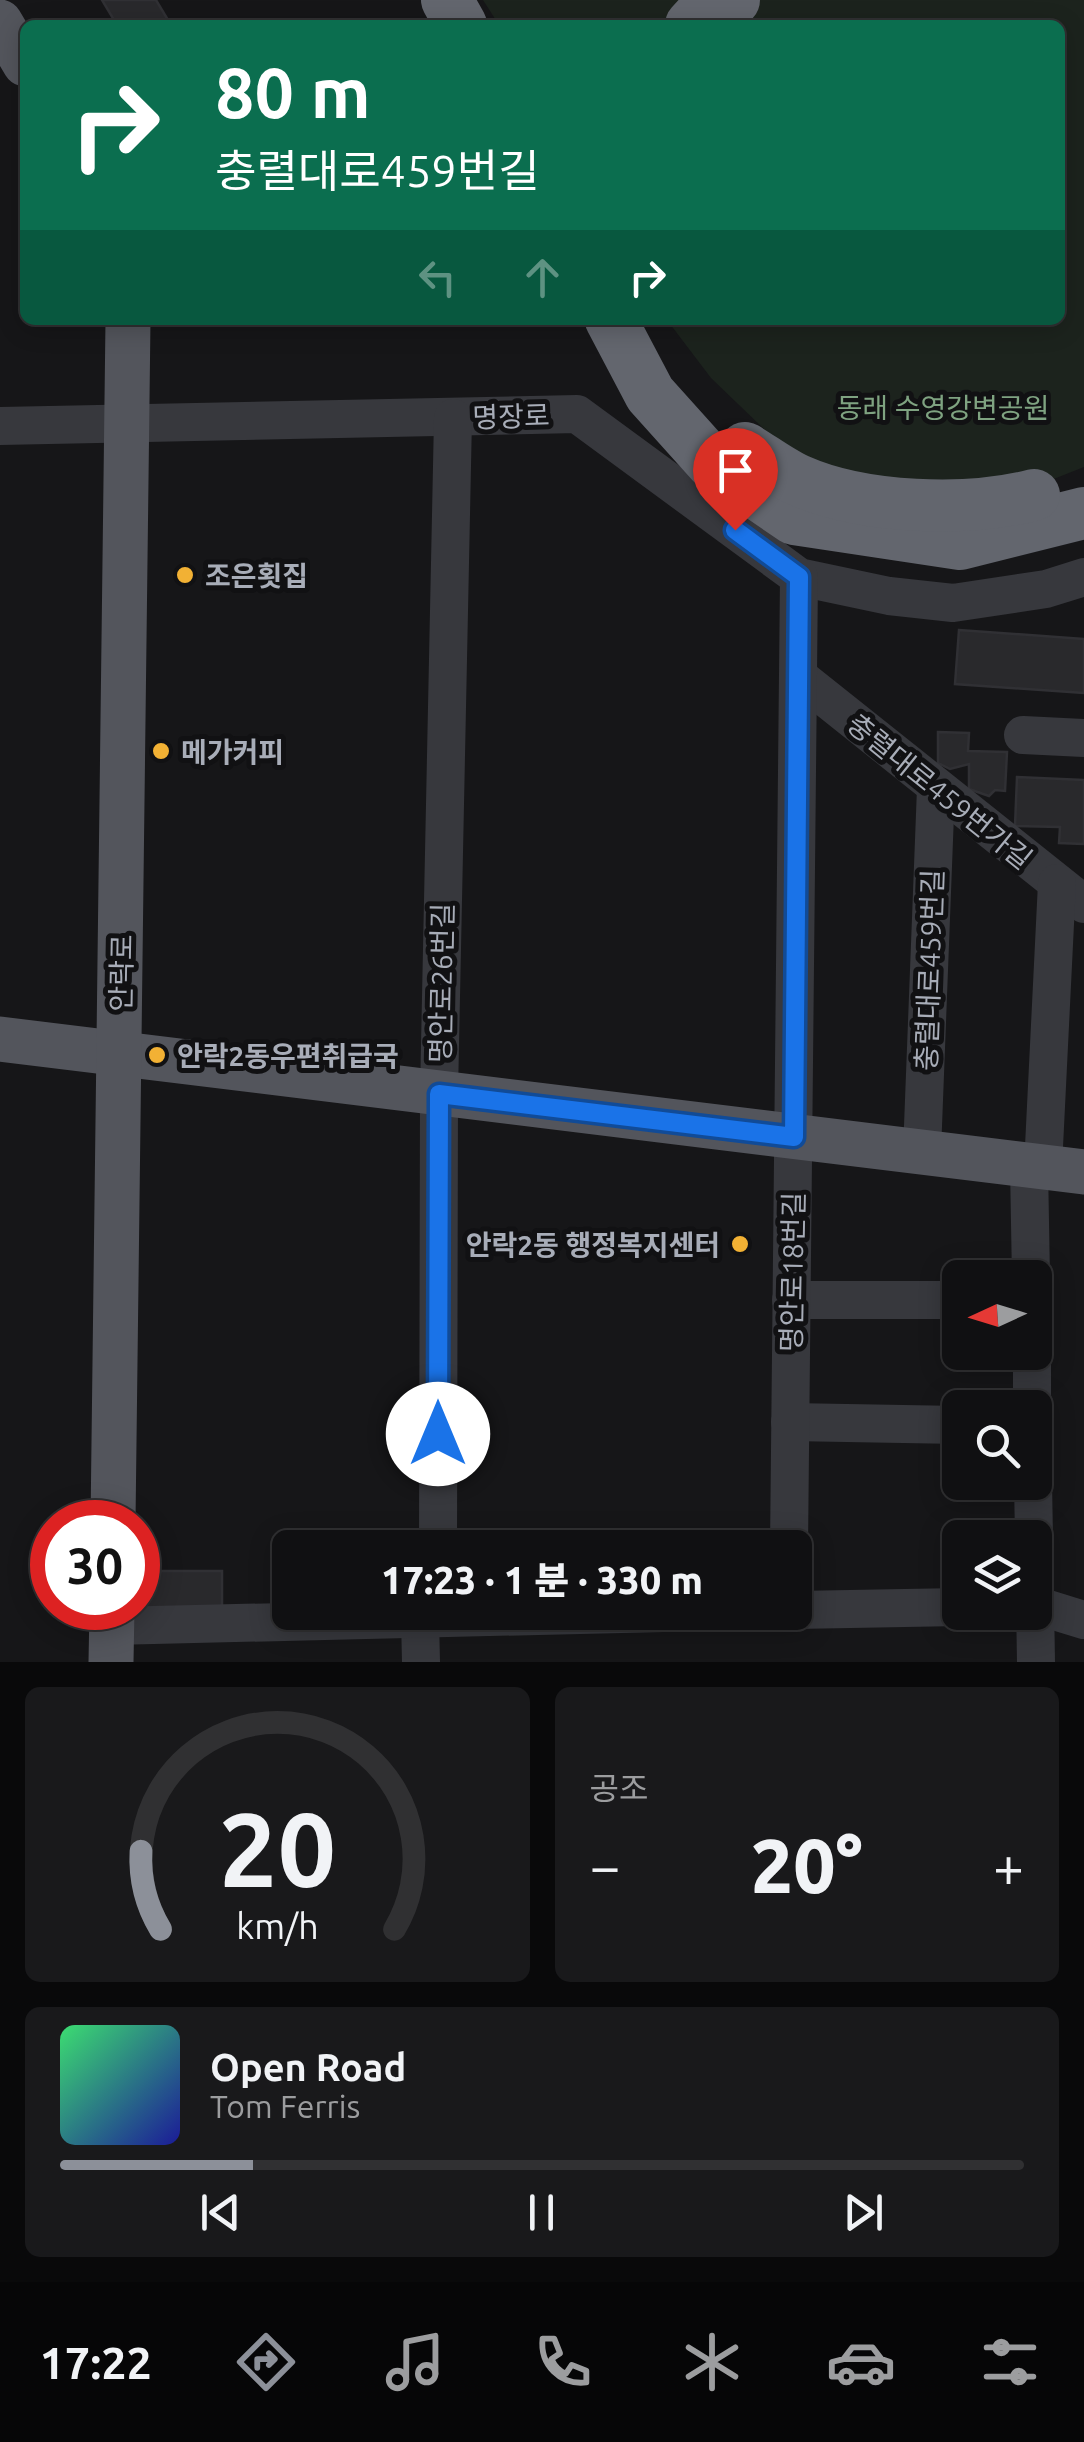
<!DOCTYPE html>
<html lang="ko">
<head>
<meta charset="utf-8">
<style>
	:root { --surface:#101012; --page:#19191b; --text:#f1f3f6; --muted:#9c9d9f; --line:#303032; --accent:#8c9099 }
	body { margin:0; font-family:Ubuntu,"Noto Sans KR",sans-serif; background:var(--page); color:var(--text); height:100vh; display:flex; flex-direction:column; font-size:38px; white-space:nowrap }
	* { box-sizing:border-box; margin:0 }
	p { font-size:32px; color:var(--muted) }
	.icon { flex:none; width:55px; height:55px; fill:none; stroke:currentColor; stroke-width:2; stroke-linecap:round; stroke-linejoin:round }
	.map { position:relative; height:1662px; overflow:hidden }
	.side { display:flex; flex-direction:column; gap:25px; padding:25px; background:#09090a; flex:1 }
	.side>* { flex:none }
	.banner { position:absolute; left:20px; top:20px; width:1045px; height:305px; border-radius:15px; box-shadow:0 5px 25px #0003,0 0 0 2px var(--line); background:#0b6e4f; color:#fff; overflow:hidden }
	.needle { width:65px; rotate:266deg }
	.controls { position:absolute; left:942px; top:1260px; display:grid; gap:20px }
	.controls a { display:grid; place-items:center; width:110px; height:110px; border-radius:15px; background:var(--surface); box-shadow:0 5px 25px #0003,0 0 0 2px var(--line); font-size:50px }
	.speed { position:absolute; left:30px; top:1500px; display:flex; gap:20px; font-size:50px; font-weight:700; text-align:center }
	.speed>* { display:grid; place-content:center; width:130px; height:130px; border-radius:50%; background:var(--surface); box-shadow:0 5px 25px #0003,0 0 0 2px var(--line); line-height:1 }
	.speed .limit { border:15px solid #d22; background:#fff; color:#111 }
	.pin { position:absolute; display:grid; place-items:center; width:85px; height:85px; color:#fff; margin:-102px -42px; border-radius:50% 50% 50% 0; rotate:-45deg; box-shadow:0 0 10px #0007 }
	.pin .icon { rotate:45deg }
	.me { position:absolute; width:110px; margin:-55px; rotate:0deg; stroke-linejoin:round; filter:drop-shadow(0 0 8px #0008) }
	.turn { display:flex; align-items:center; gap:35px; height:210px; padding:0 30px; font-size:45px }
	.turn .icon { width:130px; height:130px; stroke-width:2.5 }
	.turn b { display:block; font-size:70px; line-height:85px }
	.lanes { display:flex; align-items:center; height:95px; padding:0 30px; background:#0003; justify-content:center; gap:50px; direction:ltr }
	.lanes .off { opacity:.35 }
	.big { font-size:75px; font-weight:800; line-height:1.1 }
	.side .card { flex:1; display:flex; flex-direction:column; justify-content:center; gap:15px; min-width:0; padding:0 35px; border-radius:15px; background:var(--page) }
	.side .dial { align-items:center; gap:0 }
	.dial svg { height:260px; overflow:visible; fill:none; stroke:var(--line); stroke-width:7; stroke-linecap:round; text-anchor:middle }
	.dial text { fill:var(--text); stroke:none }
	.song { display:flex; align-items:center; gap:30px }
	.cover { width:120px; height:120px; border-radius:15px; background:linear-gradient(135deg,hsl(140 70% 55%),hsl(240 70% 35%)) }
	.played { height:10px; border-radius:5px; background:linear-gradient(90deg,var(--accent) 20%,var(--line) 20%) }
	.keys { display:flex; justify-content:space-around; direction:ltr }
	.heat { display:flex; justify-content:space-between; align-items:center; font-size:55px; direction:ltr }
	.side .tiles { flex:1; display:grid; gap:25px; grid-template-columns:1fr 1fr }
	.card:last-child { grid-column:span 2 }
	.trip { position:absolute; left:272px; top:1530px; width:540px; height:100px; border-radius:15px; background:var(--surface); box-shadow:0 5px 25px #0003,0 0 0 2px var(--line); font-weight:800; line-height:100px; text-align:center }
	.tab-bar { display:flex; height:160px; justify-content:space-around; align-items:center; background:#060607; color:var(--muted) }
	.tab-bar .icon { width:70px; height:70px }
	.tab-bar .selected { color:var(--accent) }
	.tab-bar b { font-size:45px; color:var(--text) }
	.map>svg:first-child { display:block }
</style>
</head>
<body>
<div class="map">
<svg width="1084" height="1662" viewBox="0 0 1084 1662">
	<rect width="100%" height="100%" fill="#161618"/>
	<!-- green -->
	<polygon fill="#1c231d" points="483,0 1084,0 1084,467 1036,486 906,494 791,455 711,378 667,320 1060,320 1060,25 499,25"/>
	<!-- building -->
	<g fill="#29292c" stroke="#303034" stroke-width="2.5">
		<polygon points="102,0 156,0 171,25 117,25"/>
		<polygon points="959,630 1084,639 1084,693 955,684"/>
		<polygon points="938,732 969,733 968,751 1007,752 1005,791 995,790 989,796 969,789 969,764 950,769 938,763"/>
		<polygon points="1017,777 1084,780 1084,844 1059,843 1060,827 1015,826"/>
		<polygon points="142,1571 222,1571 222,1610 141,1610"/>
	</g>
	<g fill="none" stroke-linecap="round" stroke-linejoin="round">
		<!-- minor -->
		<g stroke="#37383d" stroke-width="38">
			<polyline points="0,426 577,414 799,577 889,596 953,603 1046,589 1084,577"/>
			<polyline points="798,676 1084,904"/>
			<polyline points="1023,735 1084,738"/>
			<polyline points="922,1152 936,788"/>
			<polyline points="1029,1166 1031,1278"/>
			<polyline points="1043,1167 1057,883"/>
			<polyline points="791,1300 960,1300"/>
			<polyline points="1032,1352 1032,1408"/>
			<polyline points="790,1422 960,1425"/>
			<polyline points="1033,1482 1034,1538"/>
			<polyline points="438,1548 439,1094 453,418"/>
			<polyline points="789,1548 799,577"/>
			<polyline points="1035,1602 1036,1662"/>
			<polyline points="1035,1605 1084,1620"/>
			<polyline points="795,1610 960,1607"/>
			<polyline points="420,1619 421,1662"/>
			<polyline points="112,1626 705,1612"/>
		</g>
		<!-- major -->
		<g stroke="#53555c" stroke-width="45">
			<polyline points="0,22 25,64"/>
			<polyline points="0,1039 1084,1172"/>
			<polyline points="113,1522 128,320"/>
			<polyline points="111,1662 112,1608"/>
		</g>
		<!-- highway -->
		<g stroke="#63666e" stroke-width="52">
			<polyline points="447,0 461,25"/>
			<polyline points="691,25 700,15 734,0"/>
			<polyline points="611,320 650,394 712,463 794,519 960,544 1084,513"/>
			<path d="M745,448C762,458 780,472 798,480C863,509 967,512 1034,495"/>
		</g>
	</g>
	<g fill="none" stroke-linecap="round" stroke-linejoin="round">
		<defs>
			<polyline id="route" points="438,1434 439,1094 794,1137 799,577 735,530"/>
		</defs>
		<!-- route casing -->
		<use href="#route" stroke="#114b97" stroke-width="25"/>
		<!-- route -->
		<use href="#route" stroke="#1a73e8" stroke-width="18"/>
	</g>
	<!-- markers -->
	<g fill="#f2b134" stroke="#111113" stroke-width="4">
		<circle cx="185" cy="575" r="10"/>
		<circle cx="161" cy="751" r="10"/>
		<circle cx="157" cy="1055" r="10"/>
		<circle cx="740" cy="1244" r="10"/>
	</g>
	<g text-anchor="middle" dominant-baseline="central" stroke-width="10" stroke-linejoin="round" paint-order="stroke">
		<!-- park labels -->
		<g font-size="28" fill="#7fa381" stroke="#111113">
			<text x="943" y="407">동래 수영강변공원</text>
		</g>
		<!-- street labels -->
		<g font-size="28" fill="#a8adb8" stroke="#111113">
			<text transform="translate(511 416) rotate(-2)">명장로</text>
			<text transform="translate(940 791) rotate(39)">충렬대로459번가길</text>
			<text transform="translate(929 970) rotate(-88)">충렬대로459번길</text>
			<text transform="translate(121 973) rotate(-89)">안락로</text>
			<text transform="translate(441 983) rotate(-89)">명안로26번길</text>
			<text transform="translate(792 1272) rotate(-89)">명안로18번길</text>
		</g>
		<!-- poi labels -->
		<g font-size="28" font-weight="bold" fill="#a8adb8" stroke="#111113" text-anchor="start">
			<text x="205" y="575">조은횟집</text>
			<text x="181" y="751">메가커피</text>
			<text x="177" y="1055">안락2동우편취급국</text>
			<text x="720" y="1244" text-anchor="end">안락2동 행정복지센터</text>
		</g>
	</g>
</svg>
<div class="controls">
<a><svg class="needle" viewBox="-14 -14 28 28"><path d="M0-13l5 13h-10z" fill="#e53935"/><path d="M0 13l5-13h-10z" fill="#9c9d9f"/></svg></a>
<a><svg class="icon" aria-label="search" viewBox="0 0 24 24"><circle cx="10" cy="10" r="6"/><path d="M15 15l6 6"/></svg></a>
<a><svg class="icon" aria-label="layers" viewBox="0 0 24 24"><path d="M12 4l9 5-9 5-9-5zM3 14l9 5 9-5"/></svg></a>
</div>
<div class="speed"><div class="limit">30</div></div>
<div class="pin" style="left:735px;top:530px;background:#d93025"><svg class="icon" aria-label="arrive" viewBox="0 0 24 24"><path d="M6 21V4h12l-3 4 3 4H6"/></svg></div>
<svg class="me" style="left:438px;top:1434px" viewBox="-20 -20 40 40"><circle r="19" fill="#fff"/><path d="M0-13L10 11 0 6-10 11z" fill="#1a73e8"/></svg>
<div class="trip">17:23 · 1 분 · 330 m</div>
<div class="banner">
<div class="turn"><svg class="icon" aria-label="right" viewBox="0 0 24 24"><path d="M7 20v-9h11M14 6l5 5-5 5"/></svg><div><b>80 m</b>충렬대로459번길</div></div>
<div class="lanes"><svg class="icon off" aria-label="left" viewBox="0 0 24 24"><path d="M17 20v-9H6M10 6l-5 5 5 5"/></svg><svg class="icon off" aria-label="ahead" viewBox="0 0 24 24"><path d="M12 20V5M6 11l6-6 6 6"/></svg><svg class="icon" aria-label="right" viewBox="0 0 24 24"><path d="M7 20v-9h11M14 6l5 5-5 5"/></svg></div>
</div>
</div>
<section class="side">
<div class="tiles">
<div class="card dial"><svg viewBox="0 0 100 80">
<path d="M14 69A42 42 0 1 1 86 69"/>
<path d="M14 69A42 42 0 0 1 8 45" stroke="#8c9099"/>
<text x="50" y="56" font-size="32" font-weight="700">20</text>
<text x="50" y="72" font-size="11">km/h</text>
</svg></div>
<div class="card"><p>공조</p>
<div class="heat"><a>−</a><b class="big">20°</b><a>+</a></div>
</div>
<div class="card">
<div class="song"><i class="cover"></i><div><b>Open Road</b><p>Tom Ferris</p></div></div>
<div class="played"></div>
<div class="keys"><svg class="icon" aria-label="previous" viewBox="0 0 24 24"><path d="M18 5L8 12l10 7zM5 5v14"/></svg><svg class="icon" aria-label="pause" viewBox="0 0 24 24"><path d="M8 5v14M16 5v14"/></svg><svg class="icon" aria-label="next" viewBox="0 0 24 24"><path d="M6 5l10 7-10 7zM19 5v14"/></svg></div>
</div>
</div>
</section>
<nav class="tab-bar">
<b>17:22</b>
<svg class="icon selected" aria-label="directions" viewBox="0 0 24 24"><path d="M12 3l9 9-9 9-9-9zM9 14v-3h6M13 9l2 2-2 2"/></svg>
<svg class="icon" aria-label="music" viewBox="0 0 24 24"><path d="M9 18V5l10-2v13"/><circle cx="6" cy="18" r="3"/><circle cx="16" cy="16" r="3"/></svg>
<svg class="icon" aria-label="phone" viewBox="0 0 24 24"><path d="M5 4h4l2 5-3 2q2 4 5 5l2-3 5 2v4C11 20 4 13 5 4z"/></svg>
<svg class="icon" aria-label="climate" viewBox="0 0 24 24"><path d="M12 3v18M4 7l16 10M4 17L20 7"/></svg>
<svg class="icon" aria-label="car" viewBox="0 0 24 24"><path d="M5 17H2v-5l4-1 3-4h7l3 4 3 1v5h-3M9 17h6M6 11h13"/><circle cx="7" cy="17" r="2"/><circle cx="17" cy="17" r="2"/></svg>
<svg class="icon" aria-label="filters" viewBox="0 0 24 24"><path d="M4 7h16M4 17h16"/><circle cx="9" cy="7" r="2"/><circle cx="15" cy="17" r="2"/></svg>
</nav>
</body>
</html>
